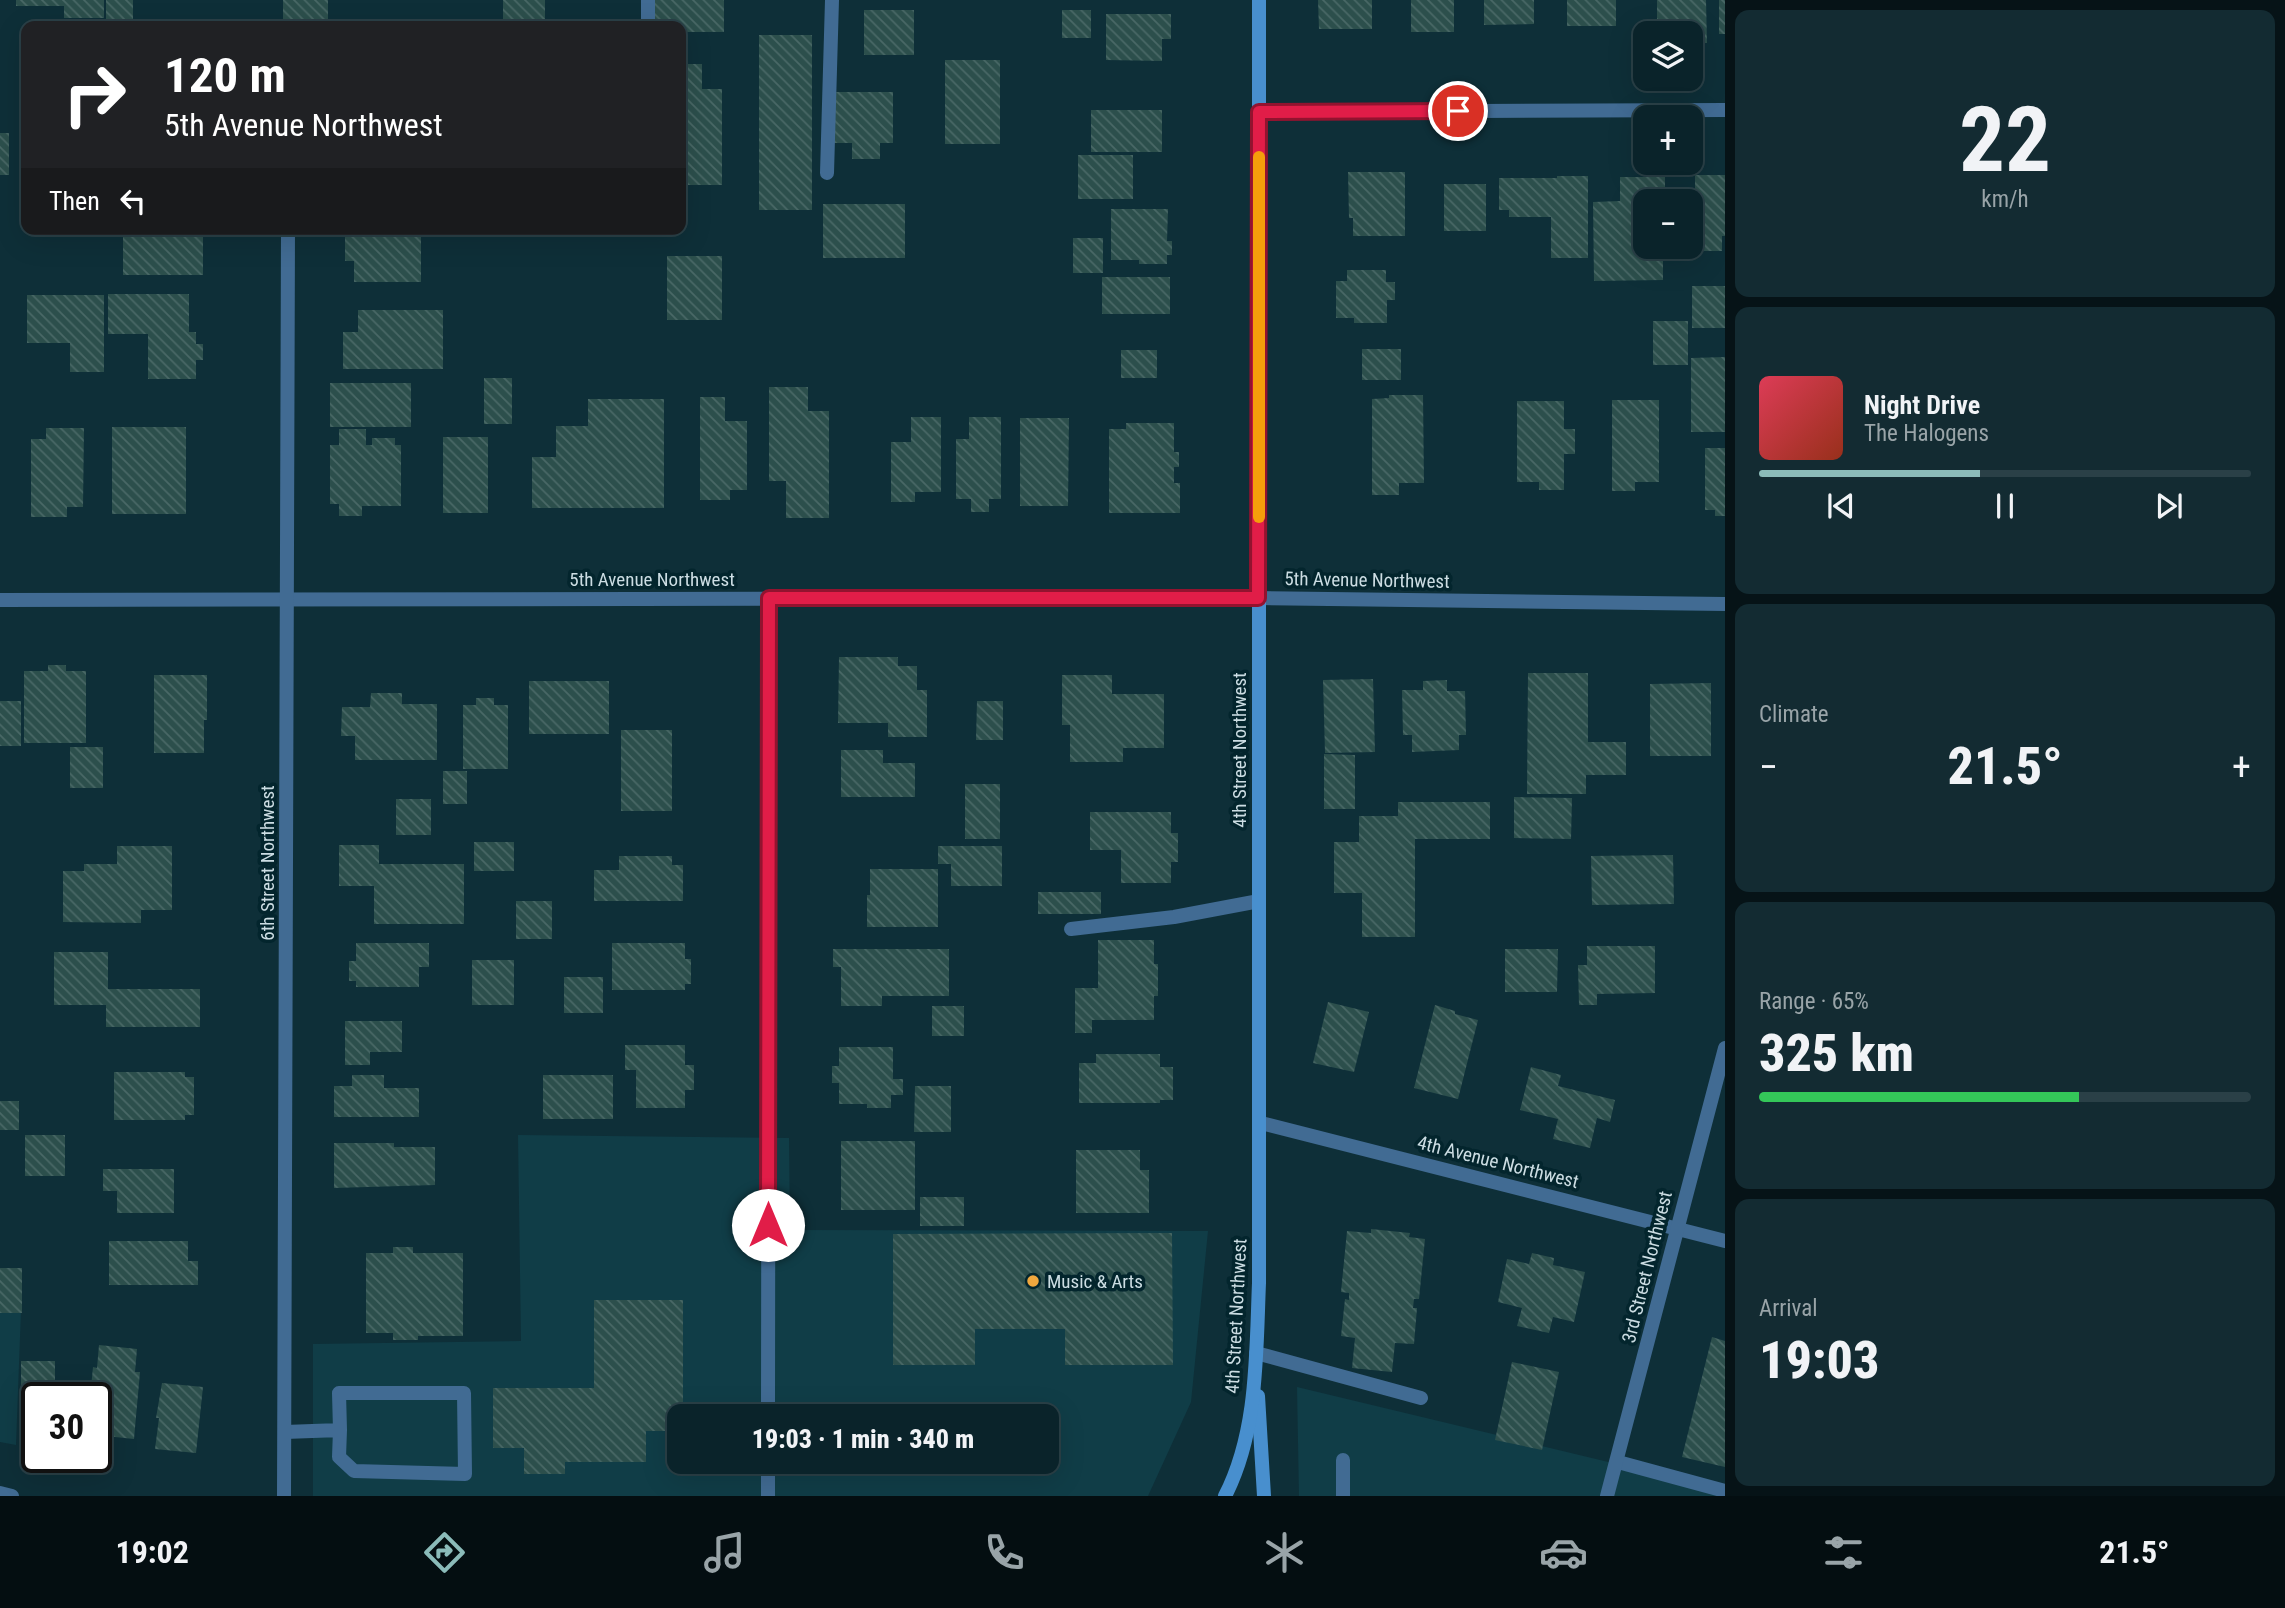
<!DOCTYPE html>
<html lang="en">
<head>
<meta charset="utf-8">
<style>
	:root { --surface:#0a232a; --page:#132b32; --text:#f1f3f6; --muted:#99a4a8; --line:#2a4047; --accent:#8bbbb9 }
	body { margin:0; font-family:"Roboto Condensed",sans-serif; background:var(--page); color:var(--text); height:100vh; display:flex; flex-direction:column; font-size:26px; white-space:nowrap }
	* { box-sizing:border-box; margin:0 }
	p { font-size:23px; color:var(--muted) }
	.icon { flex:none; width:38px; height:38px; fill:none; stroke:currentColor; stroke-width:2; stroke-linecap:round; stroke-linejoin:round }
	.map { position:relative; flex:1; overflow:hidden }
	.side { display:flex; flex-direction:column; gap:10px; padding:10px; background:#061317; width:560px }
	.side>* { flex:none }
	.banner { position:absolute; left:21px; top:21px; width:665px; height:214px; border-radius:14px; box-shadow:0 7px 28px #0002,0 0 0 2px var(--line); background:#202124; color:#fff; overflow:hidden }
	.fabs { position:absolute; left:1633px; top:21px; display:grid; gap:14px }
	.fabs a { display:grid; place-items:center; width:70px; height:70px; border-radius:14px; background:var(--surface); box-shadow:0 7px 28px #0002,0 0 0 2px var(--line); font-size:35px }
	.speed { position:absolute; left:21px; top:1382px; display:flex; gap:14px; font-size:35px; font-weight:700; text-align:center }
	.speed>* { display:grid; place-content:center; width:91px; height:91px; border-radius:50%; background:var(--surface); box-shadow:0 7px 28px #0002,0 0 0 2px var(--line); line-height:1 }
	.speed .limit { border:4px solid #111; border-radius:10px; background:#fff; color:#111 }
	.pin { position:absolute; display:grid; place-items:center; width:60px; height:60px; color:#fff; margin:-30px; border:4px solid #fff; border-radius:50%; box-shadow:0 2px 7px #0007 }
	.me { position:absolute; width:77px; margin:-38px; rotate:0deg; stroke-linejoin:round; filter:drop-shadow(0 0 5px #0008) }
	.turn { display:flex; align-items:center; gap:24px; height:147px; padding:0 28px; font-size:32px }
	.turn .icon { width:91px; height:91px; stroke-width:2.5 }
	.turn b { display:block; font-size:49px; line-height:60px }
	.then { display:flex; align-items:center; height:66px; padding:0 28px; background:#0003; gap:14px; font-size:26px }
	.big { font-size:52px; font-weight:800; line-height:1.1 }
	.side .card { flex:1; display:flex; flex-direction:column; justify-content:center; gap:10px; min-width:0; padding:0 24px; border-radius:14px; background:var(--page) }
	.side .dial { align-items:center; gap:0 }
	.dial b { font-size:91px; line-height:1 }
	.song { display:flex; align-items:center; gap:21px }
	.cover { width:84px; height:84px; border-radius:10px; background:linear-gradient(135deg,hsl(350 70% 55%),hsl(10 70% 35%)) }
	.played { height:7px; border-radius:4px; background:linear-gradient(90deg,var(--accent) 45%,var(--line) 45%) }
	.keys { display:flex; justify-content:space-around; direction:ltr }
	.heat { display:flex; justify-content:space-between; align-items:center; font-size:38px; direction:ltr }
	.charge { height:10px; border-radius:5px; background:linear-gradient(90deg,#34c759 65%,var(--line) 0) }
	.trip { position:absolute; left:667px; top:1404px; width:392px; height:70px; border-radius:14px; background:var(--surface); box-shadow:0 7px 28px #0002,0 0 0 2px var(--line); font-weight:800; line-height:70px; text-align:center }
	.dock { display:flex; height:112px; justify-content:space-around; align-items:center; background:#040e11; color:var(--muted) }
	.dock .icon { width:49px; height:49px }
	.dock .active { color:var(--accent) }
	.dock b { font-size:32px; color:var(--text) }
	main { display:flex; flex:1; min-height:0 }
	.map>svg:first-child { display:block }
</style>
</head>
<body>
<main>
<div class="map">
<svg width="1725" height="1496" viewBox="0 0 1725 1496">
	<defs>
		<pattern id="building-back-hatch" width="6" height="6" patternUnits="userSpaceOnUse" patternTransform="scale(1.75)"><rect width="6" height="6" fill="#2c4f4c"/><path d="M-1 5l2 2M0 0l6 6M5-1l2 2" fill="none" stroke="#496866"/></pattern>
	</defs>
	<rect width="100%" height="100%" fill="#0e2f38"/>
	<!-- built -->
	<g fill="#103d47" fill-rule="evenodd">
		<path d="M518,1135L789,1138L790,1230L1208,1231L1191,1402L1148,1496H313V1344L521,1341ZM679,1416H1046V1461H679Z"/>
		<polygon points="0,1310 21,1310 16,1445 0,1442"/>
		<polygon points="1297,1387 1725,1490 1725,1496 1299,1496"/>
	</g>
	<!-- building -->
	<g fill="url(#building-back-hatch)">
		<polygon points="16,0 104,0 104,18 64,18 64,6 16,6"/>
		<rect x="106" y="0" width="27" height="22"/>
		<rect x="283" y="0" width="45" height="26"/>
		<rect x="503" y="0" width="42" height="21"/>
		<polygon points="655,0 724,0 724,32 681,32 681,26 655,26"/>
		<polygon points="1318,0 1372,0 1372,29 1319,29"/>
		<rect x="1411" y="0" width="43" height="32"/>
		<polygon points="1484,0 1534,0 1534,24 1484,25"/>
		<rect x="1567" y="0" width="49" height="26"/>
		<polygon points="1657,0 1706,0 1707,43 1690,43 1690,33 1657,33"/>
		<rect x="1719" y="0" width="6" height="34"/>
		<rect x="864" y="10" width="50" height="45"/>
		<rect x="1062" y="10" width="29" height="28"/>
		<polygon points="1106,14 1171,14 1171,39 1162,39 1162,61 1106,60"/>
		<rect x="759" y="35" width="53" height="175"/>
		<rect x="945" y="60" width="55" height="84"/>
		<polygon points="683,64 702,64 702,89 722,89 722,185 683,185"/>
		<polygon points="834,92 893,92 893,143 880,143 880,159 852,159 852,143 834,143"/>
		<rect x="1091" y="110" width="71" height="42"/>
		<rect x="0" y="133" width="9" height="42"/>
		<rect x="1078" y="155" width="55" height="44"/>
		<polygon points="1348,172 1405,172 1405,236 1353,236 1353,218 1349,218"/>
		<polygon points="1695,175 1725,175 1725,236 1722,236 1722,251 1695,251"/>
		<polygon points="1557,176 1588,176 1588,258 1551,258 1551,217 1509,217 1509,210 1499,210 1499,178 1557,178"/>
		<polygon points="1620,177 1665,177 1665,201 1645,201 1645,247 1663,247 1663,280 1594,281 1593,202 1620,201"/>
		<rect x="1444" y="184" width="42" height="47"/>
		<rect x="823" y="204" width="82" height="54"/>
		<polygon points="1111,209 1168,209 1167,241 1172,241 1172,255 1167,255 1167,264 1139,264 1139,260 1111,260"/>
		<rect x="123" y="229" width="80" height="46"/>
		<polygon points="345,236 421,236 421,282 354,282 354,261 345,261"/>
		<rect x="1073" y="238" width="30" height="35"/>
		<rect x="667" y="256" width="55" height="64"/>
		<polygon points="1347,270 1386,270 1386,282 1395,282 1395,300 1387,300 1387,323 1354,323 1354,318 1336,318 1336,281 1347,281"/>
		<rect x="1102" y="277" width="68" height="37"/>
		<rect x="1692" y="286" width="33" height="42"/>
		<polygon points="108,294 189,294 189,332 196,332 196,344 203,344 203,360 196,360 196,379 148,379 148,334 108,334"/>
		<polygon points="27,295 104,295 104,372 70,372 70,343 27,343"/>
		<polygon points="358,310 443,310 443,369 343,369 343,332 358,332"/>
		<rect x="1653" y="321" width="35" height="44"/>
		<rect x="1362" y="349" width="39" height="31"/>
		<rect x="1121" y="350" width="36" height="28"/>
		<polygon points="1725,357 1725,432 1691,432 1691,358"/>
		<rect x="484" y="378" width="28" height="46"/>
		<rect x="330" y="383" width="81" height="44"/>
		<polygon points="769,387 808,387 808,411 829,411 829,518 786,518 786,481 769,481"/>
		<polygon points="1389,395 1423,395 1424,483 1399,483 1399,495 1372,495 1372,399 1389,398"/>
		<polygon points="700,397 725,397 725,421 747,421 747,490 730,490 730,500 700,500"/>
		<polygon points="588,399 664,399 664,508 532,508 532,457 556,457 556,426 588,426"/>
		<polygon points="1612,400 1659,400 1659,482 1635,482 1635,491 1612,491"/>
		<polygon points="1517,401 1564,401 1564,429 1575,429 1575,454 1564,454 1564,490 1539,490 1539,482 1517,482"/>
		<polygon points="911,417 941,417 941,492 915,492 915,502 891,502 891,442 911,442"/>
		<polygon points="969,417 1001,417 1001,499 989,499 989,512 971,512 971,499 956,499 956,439 969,439"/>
		<polygon points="1020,418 1069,418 1068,506 1020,506"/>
		<polygon points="1126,423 1174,423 1174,452 1179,452 1179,467 1174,467 1174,483 1180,483 1180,513 1109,513 1109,429 1126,429"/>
		<rect x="112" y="427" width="74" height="87"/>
		<polygon points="46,428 84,428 83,507 67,507 67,517 31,517 31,439 46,439"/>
		<polygon points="339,429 366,429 366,445 372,445 372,438 395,438 395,445 401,445 401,506 362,506 362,516 339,516 339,504 330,504 330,445 339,445"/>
		<rect x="443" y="437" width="45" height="76"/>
		<polygon points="1705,448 1725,448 1725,516 1715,516 1715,510 1705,510"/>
		<polygon points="839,657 898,657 898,666 917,666 917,690 927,690 927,737 888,737 888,723 838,723"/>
		<polygon points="48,665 66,665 66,671 86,671 86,743 24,743 24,671 48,671"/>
		<polygon points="1528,673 1588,673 1588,742 1626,742 1626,775 1586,775 1586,794 1527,794"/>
		<polygon points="154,675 207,675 207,720 204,720 204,753 154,753"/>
		<polygon points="1062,675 1112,675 1112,694 1164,694 1164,748 1123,748 1123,762 1070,762 1070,725 1062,725"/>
		<polygon points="1373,679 1375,752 1325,753 1323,680"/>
		<polygon points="1447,680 1447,691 1465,691 1466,735 1459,735 1459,750 1412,752 1412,735 1403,735 1402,690 1423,690 1423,681"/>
		<rect x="529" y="681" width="80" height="53"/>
		<polygon points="1711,683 1711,756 1650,756 1650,684"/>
		<polygon points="371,693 402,693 402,704 437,704 437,760 355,760 355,736 341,736 342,707 370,707"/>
		<polygon points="476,698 494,698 494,705 508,705 508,769 463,769 463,705 476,705"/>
		<rect x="0" y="701" width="21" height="45"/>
		<polygon points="977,701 1003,701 1003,740 976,740"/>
		<rect x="621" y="730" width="51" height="81"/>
		<rect x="70" y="747" width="33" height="41"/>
		<polygon points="841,750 883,750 883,763 915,763 915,797 841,797"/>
		<polygon points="1324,754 1355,755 1355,809 1324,809"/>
		<rect x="443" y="771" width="24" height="33"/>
		<rect x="965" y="784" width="35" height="55"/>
		<polygon points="1514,797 1572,798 1571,839 1514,838"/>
		<rect x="396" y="799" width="35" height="36"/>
		<polygon points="1398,802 1490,802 1490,839 1415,839 1415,937 1362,937 1362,893 1334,893 1334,842 1359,842 1359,816 1398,816"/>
		<polygon points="1090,812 1171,812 1171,833 1178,833 1178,862 1171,862 1171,883 1121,883 1121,850 1090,850"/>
		<rect x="474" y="842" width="40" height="29"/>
		<polygon points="339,845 379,845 379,864 464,864 464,924 374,924 374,886 339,886"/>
		<polygon points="117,846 172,846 172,910 141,910 141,923 63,922 63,871 84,871 84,864 117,864"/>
		<polygon points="938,846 1002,846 1002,886 951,886 951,864 938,864"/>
		<polygon points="1673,855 1674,904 1592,905 1591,856"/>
		<polygon points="619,856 672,856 672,865 683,865 683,901 594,901 594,870 619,870"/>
		<polygon points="870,869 938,869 938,927 867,927 867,895 870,895"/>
		<rect x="1038" y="892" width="63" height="22"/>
		<rect x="516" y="901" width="36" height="38"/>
		<polygon points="1098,940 1154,940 1154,964 1158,964 1158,996 1154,996 1154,1020 1092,1020 1092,1033 1075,1033 1075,988 1098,988"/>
		<polygon points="356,943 429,943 429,967 419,967 419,987 356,987 356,981 349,981 349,961 356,961"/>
		<polygon points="612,943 685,943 685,959 691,959 691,984 685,984 685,990 612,990"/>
		<polygon points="1587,946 1655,946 1655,993 1597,994 1597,1005 1579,1005 1578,965 1587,965"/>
		<polygon points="833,949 949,949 949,996 882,996 882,1006 841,1006 841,967 833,967"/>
		<polygon points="1505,949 1558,949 1557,992 1505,992"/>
		<polygon points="54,952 108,952 108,989 200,989 200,1027 106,1027 106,1005 54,1005"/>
		<rect x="472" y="960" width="42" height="45"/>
		<rect x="564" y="977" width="39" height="36"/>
		<polygon points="1328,1002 1369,1012 1354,1072 1313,1063"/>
		<polygon points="1435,1005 1455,1011 1455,1014 1478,1020 1458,1099 1414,1088"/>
		<rect x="932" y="1006" width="32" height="30"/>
		<polygon points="345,1021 402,1021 402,1052 370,1052 370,1065 345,1065"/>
		<polygon points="625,1045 685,1045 685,1065 694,1065 694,1090 685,1090 685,1108 636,1108 636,1070 625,1070"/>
		<polygon points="839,1047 893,1047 893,1079 903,1079 903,1095 891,1095 891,1108 867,1108 867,1104 839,1104 839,1083 832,1083 832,1066 839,1066"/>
		<polygon points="1096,1054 1160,1054 1160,1067 1173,1067 1173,1100 1160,1100 1160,1103 1079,1103 1079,1063 1096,1063"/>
		<polygon points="1531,1067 1561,1075 1558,1086 1615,1100 1610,1122 1597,1118 1590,1148 1553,1139 1558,1119 1520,1110"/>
		<polygon points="114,1072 185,1072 185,1077 194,1077 194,1115 185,1115 185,1120 114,1120"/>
		<polygon points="352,1075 384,1075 384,1088 419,1088 419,1117 334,1117 334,1086 352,1086"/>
		<rect x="543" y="1075" width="70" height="44"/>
		<polygon points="915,1086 951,1086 951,1132 914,1132"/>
		<rect x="0" y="1101" width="19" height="29"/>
		<rect x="25" y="1135" width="40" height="41"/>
		<rect x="841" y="1141" width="74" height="69"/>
		<polygon points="334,1143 394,1143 394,1147 435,1147 435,1185 334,1188"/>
		<polygon points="1076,1150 1140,1150 1140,1170 1149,1170 1149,1213 1076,1213"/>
		<polygon points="103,1169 174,1169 174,1213 117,1213 117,1191 103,1191"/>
		<rect x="920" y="1197" width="44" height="29"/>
		<polygon points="1371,1229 1410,1233 1409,1237 1425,1239 1419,1299 1414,1299 1413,1308 1417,1308 1414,1344 1395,1343 1392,1372 1352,1368 1355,1338 1341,1336 1345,1299 1349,1300 1349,1293 1341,1292 1347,1231 1371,1233"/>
		<polygon points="1172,1233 1173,1365 1065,1365 1065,1329 975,1329 975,1365 893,1365 893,1234"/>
		<polygon points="109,1241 188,1241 188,1261 198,1261 198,1285 109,1285"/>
		<polygon points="393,1247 413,1247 413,1253 463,1253 463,1336 418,1336 418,1340 393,1340 393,1333 366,1333 366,1253 393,1253"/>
		<polygon points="1532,1253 1554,1258 1553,1265 1585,1272 1574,1322 1553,1317 1549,1333 1517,1326 1522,1308 1498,1302 1507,1259 1529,1264"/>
		<rect x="0" y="1268" width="22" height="45"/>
		<polygon points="594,1300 683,1300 683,1416 679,1416 679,1431 646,1431 646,1462 565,1462 565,1474 524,1474 524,1448 493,1448 493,1388 594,1388"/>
		<polygon points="1712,1337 1725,1341 1725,1467 1682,1457"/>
		<polygon points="99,1345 137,1349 135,1372 140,1372 134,1439 96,1435 96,1398 90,1398 93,1367 97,1368"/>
		<polygon points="21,1361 55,1361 55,1398 37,1398 37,1423 21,1423"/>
		<polygon points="1512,1362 1559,1372 1542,1450 1495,1440"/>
		<polygon points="162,1383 203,1387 196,1453 155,1449 159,1418 156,1418"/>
	</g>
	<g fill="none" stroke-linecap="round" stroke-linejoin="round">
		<!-- service -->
		<g stroke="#416b93" stroke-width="14">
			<polyline points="648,26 648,0"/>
			<polyline points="827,173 832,0"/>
			<polyline points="1071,929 1174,917 1259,901"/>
			<polyline points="1256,1353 1421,1398"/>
			<polyline points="285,1432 340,1430 339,1393 464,1393 465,1474 354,1471 339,1457 340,1430"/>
			<polyline points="1343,1460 1343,1496"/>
			<polyline points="1618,1462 1725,1491"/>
		</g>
		<!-- minor -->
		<g stroke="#416b93" stroke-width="14">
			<polyline points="1259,112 1725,110"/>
			<polyline points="0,600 1259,598 1725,604"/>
			<polyline points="1261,1123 1725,1241"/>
			<polyline points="768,1416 769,598"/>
			<polyline points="284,1496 288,229"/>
			<polyline points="768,1496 768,1461"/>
			<polyline points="1607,1496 1725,1048"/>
		</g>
		<!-- tertiary -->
		<polyline stroke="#416b93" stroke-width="14" points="0,1493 12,1496"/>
		<!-- secondary -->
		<g stroke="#488fce" stroke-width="14">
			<polyline points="1258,1396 1264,1496"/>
			<path d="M1225,1496C1258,1432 1256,1354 1259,1283V0"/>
		</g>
	</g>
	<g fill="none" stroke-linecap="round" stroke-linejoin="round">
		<defs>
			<polyline id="route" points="768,1225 769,598 1258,598 1259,112 1458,111"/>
		</defs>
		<!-- route casing -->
		<use href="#route" stroke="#92132f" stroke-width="18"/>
		<!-- route -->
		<use href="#route" stroke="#e11d48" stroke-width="12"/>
		<!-- slow -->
		<polyline stroke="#f59e0b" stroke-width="12" points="1259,517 1259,157"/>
	</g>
	<!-- markers -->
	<circle fill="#efa73e" stroke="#03252d" stroke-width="2.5" cx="1033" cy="1281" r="7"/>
	<g text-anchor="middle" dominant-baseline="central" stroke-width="7" stroke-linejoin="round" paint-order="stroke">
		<!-- street labels -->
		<g font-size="19" fill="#ccdde3" stroke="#03252d">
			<text x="652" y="579">5th Avenue Northwest</text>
			<text transform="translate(1367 580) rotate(1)">5th Avenue Northwest</text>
			<text transform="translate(1239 750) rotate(-90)">4th Street Northwest</text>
			<text transform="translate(267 863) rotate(-90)">6th Street Northwest</text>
			<text transform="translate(1498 1162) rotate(14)">4th Avenue Northwest</text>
			<text transform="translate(1647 1267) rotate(-76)">3rd Street Northwest</text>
			<text transform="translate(1236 1316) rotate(-87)">4th Street Northwest</text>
		</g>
		<!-- poi labels -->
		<g font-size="19" fill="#ccdde3" stroke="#03252d" text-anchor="start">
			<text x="1047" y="1281">Music &amp; Arts</text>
		</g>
	</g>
</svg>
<div class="fabs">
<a><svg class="icon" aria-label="layers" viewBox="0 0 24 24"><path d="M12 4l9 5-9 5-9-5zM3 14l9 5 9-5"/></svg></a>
<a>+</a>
<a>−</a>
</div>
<div class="speed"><div class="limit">30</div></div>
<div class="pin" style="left:1458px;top:111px;background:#d93025"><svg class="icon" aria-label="arrive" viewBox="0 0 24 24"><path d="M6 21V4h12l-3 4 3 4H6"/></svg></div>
<svg class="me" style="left:768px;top:1225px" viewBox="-20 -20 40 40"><circle r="19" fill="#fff"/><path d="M0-13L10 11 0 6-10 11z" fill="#e11d48"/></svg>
<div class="trip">19:03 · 1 min · 340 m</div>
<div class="banner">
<div class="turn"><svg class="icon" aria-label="right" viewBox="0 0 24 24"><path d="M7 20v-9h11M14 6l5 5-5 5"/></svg><div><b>120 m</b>5th Avenue Northwest</div></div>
<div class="then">Then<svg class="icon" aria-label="left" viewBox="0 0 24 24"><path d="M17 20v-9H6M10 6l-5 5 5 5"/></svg></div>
</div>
</div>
<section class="side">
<div class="card dial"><b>22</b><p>km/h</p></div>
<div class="card">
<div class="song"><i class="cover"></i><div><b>Night Drive</b><p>The Halogens</p></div></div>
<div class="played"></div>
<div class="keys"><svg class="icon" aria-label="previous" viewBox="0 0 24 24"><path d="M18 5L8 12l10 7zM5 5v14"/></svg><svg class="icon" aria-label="pause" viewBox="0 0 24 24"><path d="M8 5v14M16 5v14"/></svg><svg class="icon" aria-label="next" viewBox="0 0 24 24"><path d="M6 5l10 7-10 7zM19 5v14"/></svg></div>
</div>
<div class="card"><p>Climate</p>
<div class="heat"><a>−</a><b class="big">21.5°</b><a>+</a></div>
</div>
<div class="card"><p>Range · 65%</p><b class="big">325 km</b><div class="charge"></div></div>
<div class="card"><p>Arrival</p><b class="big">19:03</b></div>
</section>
</main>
<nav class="dock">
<b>19:02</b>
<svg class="icon active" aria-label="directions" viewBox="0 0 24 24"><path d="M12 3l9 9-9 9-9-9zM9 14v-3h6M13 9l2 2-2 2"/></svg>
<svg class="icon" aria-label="music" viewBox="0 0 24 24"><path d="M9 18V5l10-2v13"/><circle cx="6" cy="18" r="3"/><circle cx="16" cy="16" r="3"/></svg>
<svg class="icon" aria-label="phone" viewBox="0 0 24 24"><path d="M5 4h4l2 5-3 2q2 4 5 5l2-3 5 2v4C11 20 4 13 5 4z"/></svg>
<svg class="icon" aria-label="climate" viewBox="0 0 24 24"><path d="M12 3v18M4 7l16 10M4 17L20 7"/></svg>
<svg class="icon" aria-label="car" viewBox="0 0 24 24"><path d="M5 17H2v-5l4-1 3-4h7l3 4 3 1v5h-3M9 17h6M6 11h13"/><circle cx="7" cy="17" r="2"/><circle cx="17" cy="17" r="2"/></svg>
<svg class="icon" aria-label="filters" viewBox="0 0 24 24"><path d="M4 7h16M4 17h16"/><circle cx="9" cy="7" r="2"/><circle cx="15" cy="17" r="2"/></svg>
<b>21.5°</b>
</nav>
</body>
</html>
